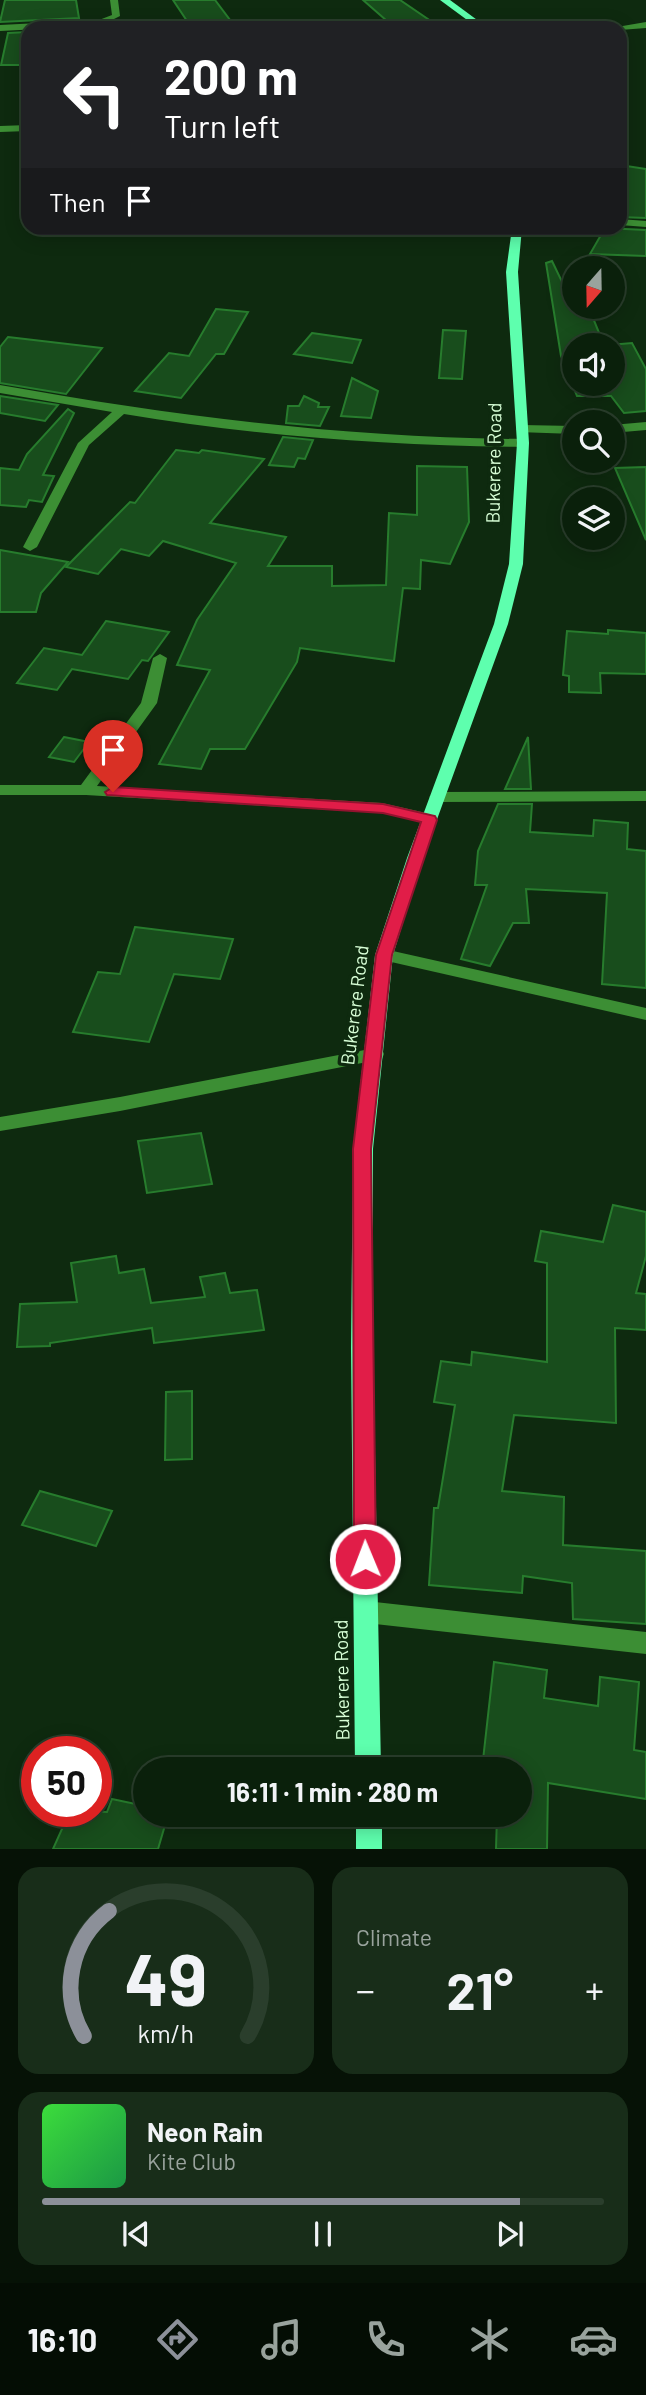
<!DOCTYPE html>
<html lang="en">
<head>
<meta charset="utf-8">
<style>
	:root { --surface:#0a200b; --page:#182d19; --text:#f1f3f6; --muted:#99a39d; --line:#2a3e2c; --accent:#8c9099 }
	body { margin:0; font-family:Barlow,sans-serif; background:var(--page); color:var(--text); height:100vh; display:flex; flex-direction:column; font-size:26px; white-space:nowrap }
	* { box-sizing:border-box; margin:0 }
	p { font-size:23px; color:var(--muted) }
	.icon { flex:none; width:38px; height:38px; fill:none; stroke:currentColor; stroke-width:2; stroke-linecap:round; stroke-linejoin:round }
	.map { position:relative; height:1849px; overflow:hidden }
	.drawer { display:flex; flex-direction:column; gap:18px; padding:18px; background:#061206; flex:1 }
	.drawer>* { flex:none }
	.guide { position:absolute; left:21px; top:21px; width:606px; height:214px; border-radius:21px; box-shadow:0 4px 18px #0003,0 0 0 2px var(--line); background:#202124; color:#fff; overflow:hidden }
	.needle { width:46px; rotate:200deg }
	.buttons { position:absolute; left:562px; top:256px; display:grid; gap:14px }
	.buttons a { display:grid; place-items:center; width:63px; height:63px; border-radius:50%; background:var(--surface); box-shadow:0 4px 18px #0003,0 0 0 2px var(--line); font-size:35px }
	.speed { position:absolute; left:21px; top:1736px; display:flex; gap:14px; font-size:35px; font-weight:700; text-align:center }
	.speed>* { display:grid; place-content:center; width:91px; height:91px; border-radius:50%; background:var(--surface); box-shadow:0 4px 18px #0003,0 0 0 2px var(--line); line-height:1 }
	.speed .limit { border:10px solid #d22; background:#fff; color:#111 }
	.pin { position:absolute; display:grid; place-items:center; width:60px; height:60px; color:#fff; margin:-72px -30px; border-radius:50% 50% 50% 0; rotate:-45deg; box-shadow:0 0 7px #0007 }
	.pin .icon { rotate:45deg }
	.me { position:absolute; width:77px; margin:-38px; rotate:359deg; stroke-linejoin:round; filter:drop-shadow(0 0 5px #0008) }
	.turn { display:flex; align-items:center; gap:24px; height:147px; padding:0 28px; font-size:32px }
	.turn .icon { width:91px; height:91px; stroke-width:2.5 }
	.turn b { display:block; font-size:49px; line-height:60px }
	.then { display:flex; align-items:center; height:66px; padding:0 28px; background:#0003; gap:14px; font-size:26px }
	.big { font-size:52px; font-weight:700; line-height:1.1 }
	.drawer .widget { flex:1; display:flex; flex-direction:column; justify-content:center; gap:10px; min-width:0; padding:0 24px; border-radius:21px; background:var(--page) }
	.drawer .dial { align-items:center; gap:0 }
	.dial svg { height:182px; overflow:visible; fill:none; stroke:var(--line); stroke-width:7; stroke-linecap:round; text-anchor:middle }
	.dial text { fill:var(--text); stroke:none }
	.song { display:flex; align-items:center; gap:21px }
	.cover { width:84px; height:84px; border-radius:10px; background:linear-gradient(135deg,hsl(120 70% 55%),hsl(140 70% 35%)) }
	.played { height:7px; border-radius:4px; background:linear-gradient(90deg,var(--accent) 85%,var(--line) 85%) }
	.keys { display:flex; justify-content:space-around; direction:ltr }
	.heat { display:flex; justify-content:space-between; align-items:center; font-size:38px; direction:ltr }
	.drawer .tiles { flex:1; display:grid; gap:18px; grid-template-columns:1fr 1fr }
	.widget:last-child { grid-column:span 2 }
	.trip { position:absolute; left:133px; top:1757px; width:399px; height:70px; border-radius:35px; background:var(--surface); box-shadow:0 4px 18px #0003,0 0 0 2px var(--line); font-weight:700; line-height:70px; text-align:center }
	.tab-bar { display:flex; height:112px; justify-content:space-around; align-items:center; background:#040d04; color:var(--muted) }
	.tab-bar .icon { width:49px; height:49px }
	.tab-bar .selected { color:var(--accent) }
	.tab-bar b { font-size:32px; color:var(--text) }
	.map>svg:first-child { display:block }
</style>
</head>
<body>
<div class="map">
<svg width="646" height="1849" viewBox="0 0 646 1849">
	<rect width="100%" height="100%" fill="#0e2a0f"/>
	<!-- building -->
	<g fill="#184d1c" stroke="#277c2d" stroke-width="2">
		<polygon points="5,0 76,0 79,18 0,22"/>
		<polygon points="173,0 215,0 233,24 191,27"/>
		<polygon points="363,0 400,0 441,28 395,28"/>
		<polygon points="28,32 28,65 1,65 8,33"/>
		<polygon points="620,165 646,169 646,218 620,217"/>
		<polygon points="605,228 646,230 646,256 590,254"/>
		<polygon points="552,261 577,313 591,313 604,345 574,345 574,383 612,383 612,345 609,345 632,343 646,369 646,411 624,413 611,396 577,396 561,356 546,263"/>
		<polygon points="216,309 248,312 224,354 216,354 181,398 135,391 169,353 189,356"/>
		<polygon points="443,330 466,331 462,379 439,378"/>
		<polygon points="312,333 361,340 352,363 294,354"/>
		<polygon points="8,337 102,348 66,394 0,383 0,347"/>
		<polygon points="352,378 378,391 371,418 341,416"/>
		<polygon points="0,396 58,405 45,421 0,413"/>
		<polygon points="304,396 319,403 318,407 329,407 320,426 286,423 288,406 299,406"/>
		<polygon points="68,409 74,413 43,475 54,476 42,502 29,500 26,507 0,505 0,468 19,470 27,454"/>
		<polygon points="283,437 313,440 305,459 298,458 294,467 269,465"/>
		<polygon points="176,450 199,453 202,450 264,459 210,523 286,537 268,566 332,566 332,586 386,585 389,513 417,515 417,466 467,467 469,522 450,564 421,560 420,589 403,588 394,661 300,648 297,662 245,749 210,749 201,769 159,764 210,670 177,665 197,620 236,563 163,541 149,556 121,549 98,574 66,567 130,502 135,503"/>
		<polygon points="646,467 646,540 615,468"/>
		<polygon points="0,550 68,562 41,593 36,612 0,612"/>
		<polygon points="106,621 169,632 148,661 142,660 128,679 72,669 57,690 17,683 44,648 82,655"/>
		<polygon points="608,630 646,633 646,674 600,673 601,693 569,692 569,676 563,675 567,631 608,634"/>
		<polygon points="64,737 89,742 74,762 49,757"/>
		<polygon points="528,737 531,789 505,789"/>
		<polygon points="498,804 532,804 530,832 593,836 594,820 628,823 627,849 646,851 646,988 602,984 607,893 526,889 529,923 513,923 490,966 461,959 487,885 475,885 478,851"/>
		<polygon points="135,927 233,939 220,979 174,974 149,1042 73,1032 98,972 120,974"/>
		<polygon points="201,1133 212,1184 147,1193 138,1141"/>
		<polygon points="613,1205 646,1212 646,1256 636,1293 646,1294 646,1330 615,1328 616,1423 514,1415 502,1491 564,1497 563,1545 646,1551 646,1624 573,1619 572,1583 523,1576 522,1593 429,1585 434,1508 438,1508 455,1405 434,1402 441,1361 471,1365 472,1352 547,1362 547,1263 535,1261 541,1231 603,1242"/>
		<polygon points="116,1256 119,1273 144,1269 151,1303 205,1297 200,1277 225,1273 230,1293 257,1290 264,1330 154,1343 152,1328 50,1343 50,1346 17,1347 20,1304 77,1302 71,1263"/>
		<polygon points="192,1391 192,1459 165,1460 166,1392"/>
		<polygon points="40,1491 112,1511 96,1546 22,1525"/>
		<polygon points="494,1662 547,1670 544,1698 598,1706 600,1677 639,1682 634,1750 646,1752 646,1799 548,1783 547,1849 496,1849 497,1815 520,1815 520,1769 482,1769"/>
		<polygon points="112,1799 145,1806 145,1815 168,1815 158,1849 53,1849 70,1811 107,1812"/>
	</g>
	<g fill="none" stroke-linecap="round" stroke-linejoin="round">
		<!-- minor -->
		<g fill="#3c8e34" fill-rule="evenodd">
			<polygon points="110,0 118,0 120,16 100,26 0,31 0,25 99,20 112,15"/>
			<polygon points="646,22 646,28 620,30 611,28"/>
			<polygon points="28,125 28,131 0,132 0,126"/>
			<polygon points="620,219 646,221 646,227 620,225"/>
			<path d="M0,385C174,416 346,438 523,439L529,443L523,447C389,446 256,436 124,414L89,445L37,547L30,551L23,547L78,443L112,412L0,393Z"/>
			<polygon points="646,422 646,430 612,433 612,425"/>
			<polygon points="522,425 574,426 574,434 518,432 516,429"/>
			<polygon points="160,654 167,658 157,703 97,786 382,803 435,815 437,819 429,824 382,813 86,795 0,795 0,785 81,785 141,703 153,658"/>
			<polygon points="646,791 646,801 437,802 429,797 437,792"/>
			<polygon points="384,949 646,1008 646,1020 378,959 375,955"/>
			<polygon points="375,1048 382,1049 384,1054 382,1059 120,1111 0,1131 0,1117 120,1097"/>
			<polygon points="366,1601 646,1632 646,1654 366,1623 357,1620 354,1612 357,1604"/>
		</g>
		<!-- major -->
		<g fill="#5effae" fill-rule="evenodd">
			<polygon points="440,0 450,0 488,28 478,28"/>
			<polygon points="512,228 522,228 518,272 529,443 523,564 508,624 423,858 393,955 373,1149 373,1348 381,1769 355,1769 351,1348 353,1149 375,955 407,858 494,624 509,564 517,443 506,272"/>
			<rect x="356" y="1815" width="26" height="34"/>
		</g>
	</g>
	<!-- route -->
	<polygon fill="#e11d48" stroke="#92132f" stroke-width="2" points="113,787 383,804 435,816 437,820 392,955 371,1149 376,1559 373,1566 365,1569 357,1566 354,1559 353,1149 376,955 421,822 383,813 107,795 105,792"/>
	<g text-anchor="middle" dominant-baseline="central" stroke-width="7" stroke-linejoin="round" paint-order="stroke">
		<!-- street labels -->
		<g font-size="19" fill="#d8ffd7" stroke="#0e2a0f">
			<text transform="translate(493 463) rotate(-89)">Bukerere Road</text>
			<text transform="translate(354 1005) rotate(-83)">Bukerere Road</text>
			<text transform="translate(341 1680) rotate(-91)">Bukerere Road</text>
		</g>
	</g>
</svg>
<div class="buttons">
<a><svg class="needle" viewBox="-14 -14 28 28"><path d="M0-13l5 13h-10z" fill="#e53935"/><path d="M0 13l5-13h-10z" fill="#99a39d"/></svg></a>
<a><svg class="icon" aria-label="sound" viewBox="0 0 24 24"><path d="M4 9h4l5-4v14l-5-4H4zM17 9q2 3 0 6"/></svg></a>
<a><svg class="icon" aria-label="search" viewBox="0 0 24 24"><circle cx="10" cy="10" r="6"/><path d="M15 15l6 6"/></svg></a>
<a><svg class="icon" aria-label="layers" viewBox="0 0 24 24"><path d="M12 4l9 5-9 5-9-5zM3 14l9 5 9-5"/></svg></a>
</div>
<div class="speed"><div class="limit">50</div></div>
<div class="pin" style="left:113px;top:792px;background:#d93025"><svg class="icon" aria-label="arrive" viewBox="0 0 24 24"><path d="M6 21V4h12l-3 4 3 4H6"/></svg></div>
<svg class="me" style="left:365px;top:1559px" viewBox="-20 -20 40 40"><circle r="17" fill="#e11d48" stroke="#fff" stroke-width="3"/><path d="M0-11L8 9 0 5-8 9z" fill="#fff"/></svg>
<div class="trip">16:11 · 1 min · 280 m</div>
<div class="guide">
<div class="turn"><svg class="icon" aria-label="left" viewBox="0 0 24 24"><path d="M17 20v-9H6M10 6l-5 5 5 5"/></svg><div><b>200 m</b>Turn left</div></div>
<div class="then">Then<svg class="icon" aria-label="arrive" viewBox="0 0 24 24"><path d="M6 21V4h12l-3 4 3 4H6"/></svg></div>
</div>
</div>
<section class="drawer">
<div class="tiles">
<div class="widget dial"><svg viewBox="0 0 100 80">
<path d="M14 69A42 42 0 1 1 86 69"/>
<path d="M14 69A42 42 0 0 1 25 14" stroke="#8c9099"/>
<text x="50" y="56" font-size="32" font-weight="700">49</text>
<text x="50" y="72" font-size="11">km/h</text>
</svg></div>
<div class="widget"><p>Climate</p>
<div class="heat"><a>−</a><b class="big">21°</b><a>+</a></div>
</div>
<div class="widget">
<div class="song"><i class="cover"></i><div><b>Neon Rain</b><p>Kite Club</p></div></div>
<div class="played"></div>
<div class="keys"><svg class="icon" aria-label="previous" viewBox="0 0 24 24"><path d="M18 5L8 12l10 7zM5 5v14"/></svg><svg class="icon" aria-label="pause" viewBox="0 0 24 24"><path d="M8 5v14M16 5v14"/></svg><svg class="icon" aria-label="next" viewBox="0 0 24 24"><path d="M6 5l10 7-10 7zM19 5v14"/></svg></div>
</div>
</div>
</section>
<nav class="tab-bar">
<b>16:10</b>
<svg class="icon selected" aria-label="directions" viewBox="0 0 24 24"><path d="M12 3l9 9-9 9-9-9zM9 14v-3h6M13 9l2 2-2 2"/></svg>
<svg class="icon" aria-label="music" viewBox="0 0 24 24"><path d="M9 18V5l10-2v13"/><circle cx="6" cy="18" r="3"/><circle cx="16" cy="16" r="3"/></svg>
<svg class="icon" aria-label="phone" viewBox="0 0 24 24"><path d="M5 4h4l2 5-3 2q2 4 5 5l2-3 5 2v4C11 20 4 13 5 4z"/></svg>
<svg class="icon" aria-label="climate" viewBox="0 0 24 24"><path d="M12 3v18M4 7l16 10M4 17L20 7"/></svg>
<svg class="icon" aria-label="car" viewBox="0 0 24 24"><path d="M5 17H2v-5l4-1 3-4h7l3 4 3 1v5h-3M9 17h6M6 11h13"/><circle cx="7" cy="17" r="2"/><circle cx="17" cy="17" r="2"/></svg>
</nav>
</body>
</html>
